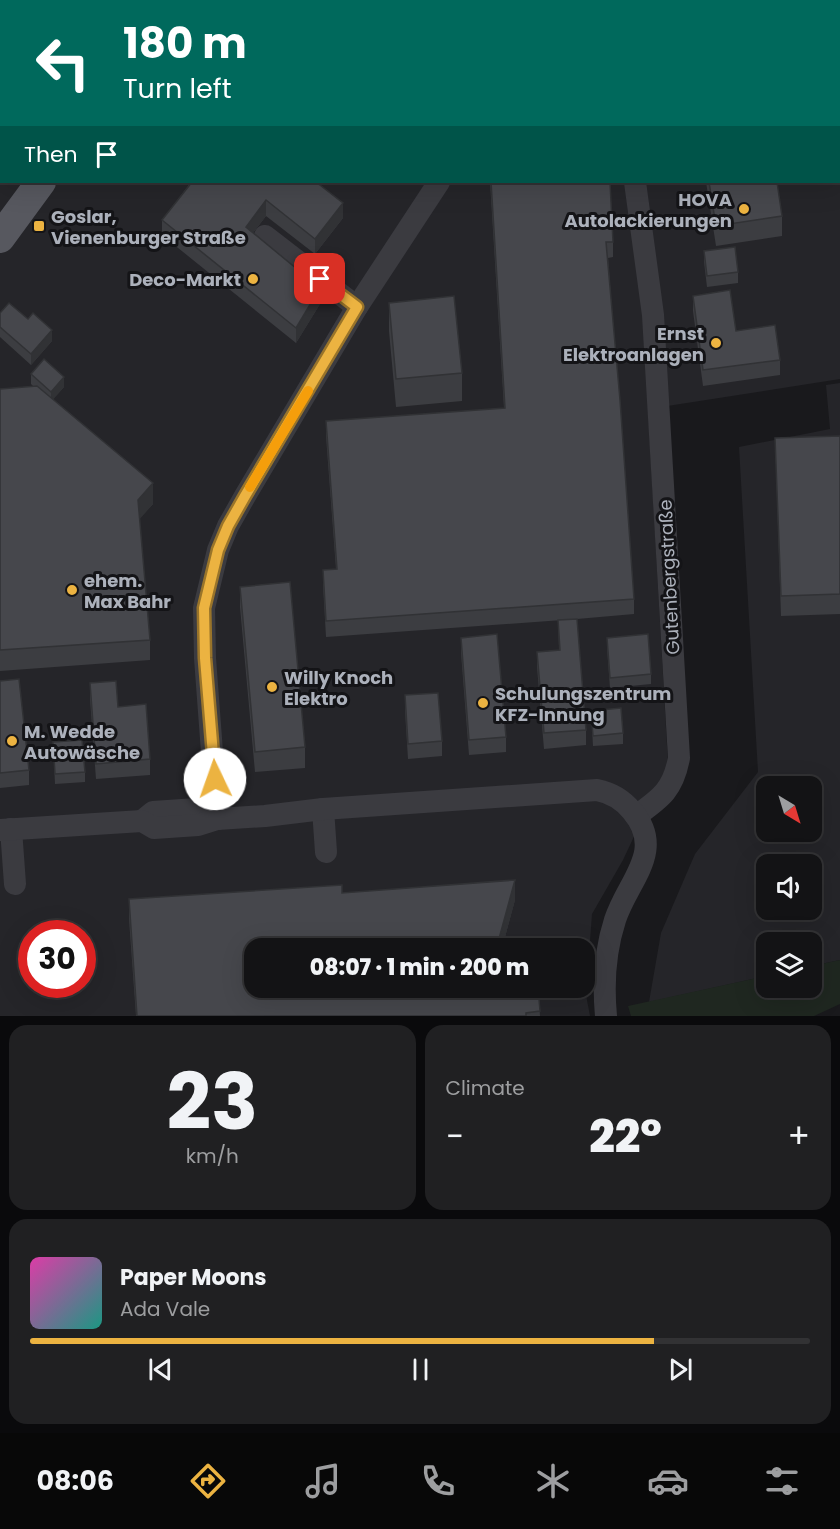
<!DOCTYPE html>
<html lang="en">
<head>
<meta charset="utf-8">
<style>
	:root { --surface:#131315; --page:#202022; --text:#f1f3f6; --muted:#9d9ea0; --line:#323234; --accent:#ecb341 }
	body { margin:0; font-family:Poppins,sans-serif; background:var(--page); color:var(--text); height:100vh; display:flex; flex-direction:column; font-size:22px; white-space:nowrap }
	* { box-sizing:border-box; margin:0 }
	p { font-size:20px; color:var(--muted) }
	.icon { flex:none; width:33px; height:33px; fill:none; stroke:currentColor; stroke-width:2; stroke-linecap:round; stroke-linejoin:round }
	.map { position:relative; height:1016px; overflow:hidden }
	.panel { display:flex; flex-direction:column; gap:9px; padding:9px; background:#0a0a0c; flex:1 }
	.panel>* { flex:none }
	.top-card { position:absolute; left:0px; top:0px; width:840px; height:183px; box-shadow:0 6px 24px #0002,0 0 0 2px var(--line); background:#00695c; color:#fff; overflow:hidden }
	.needle { width:39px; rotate:142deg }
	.tools { position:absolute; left:756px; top:776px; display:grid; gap:12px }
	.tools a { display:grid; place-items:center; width:66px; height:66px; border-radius:12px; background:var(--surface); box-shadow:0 6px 24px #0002,0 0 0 2px var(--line); font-size:30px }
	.speed { position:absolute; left:18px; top:920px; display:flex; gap:12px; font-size:30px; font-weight:700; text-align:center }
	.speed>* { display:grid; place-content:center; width:78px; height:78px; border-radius:50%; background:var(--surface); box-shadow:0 6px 24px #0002,0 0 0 2px var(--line); line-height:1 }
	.speed .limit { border:9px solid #d22; background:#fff; color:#111 }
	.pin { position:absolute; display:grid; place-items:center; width:51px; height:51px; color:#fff; margin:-26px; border-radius:12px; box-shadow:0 3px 9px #0006 }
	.me { position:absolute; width:66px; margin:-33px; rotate:357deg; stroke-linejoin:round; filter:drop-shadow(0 0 4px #0008) }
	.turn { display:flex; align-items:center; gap:21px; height:126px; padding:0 24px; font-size:27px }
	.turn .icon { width:78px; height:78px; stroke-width:2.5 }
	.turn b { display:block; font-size:42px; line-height:51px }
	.then { display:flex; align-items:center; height:57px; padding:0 24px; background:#0003; gap:12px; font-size:22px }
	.big { font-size:45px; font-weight:800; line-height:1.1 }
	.panel .widget { flex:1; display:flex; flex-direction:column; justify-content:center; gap:9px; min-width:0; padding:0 21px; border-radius:18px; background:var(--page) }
	.panel .dial { align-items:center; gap:0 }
	.dial b { font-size:78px; line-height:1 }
	.song { display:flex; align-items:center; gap:18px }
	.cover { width:72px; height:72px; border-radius:9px; background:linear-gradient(135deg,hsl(320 70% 55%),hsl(170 70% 35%)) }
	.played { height:6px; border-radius:3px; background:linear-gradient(90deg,var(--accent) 80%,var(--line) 80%) }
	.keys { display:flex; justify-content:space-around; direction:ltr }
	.heat { display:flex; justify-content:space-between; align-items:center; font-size:33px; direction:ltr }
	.panel .tiles { flex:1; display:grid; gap:9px; grid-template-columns:1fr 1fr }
	.widget:last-child { grid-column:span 2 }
	.trip { position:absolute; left:244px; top:938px; width:351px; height:60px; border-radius:18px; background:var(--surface); box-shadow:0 6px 24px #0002,0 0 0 2px var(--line); font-weight:800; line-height:60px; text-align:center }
	.menu { display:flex; height:96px; justify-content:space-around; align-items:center; background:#080808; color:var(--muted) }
	.menu .icon { width:42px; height:42px }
	.menu .active { color:var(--accent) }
	.menu b { font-size:27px; color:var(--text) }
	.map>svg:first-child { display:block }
</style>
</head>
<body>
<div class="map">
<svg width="840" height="1016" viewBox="0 0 840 1016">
	<rect width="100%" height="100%" fill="#19191c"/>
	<!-- built -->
	<g fill="#252529" fill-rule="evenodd">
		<path d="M0,0H840V379L648,409L668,764L623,860L592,914L586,995L590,1016H0ZM2,2H838V182H2ZM32,933H82V984H32ZM255,948H585V987H255Z"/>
		<path d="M840,383V960L812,966V942H766V976L649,1002L661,933L695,854L758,772L739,447L830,429L826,385ZM766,786H812V831H766ZM766,864H812V909H766Z"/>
	</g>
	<!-- green -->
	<polygon fill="#1f2720" points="840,960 840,1004 814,1016 631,1016 628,1006 766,976 766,987 812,987 812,966"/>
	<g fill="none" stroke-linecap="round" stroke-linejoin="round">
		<!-- minor -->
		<g stroke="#3b3b40" stroke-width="22">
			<polyline points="572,0 575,2"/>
			<polyline points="553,2 554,0"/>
			<polyline points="0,12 2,10"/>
			<polyline points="0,152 2,153"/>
			<path d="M635,182L653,315L679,758C673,790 661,798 636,816"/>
			<polyline points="265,236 357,307"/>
			<polyline points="323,809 326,852"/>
			<polyline points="217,819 205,658 204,608 218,550 228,526 245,496 357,307 439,182"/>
			<polyline points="142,821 153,812 197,809 217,819"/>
			<polyline points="11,829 15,884"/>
			<path d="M0,830L142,821L154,828L198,825L217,819L265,816L323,809L597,790C612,793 623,800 632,811C666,851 628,880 615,920C605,951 603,984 606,1016"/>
		</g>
		<!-- major -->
		<g stroke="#57585f" stroke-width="30">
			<polyline points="163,2 164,0"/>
			<polyline points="0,238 41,182"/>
		</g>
	</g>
	<!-- wall -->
	<g fill="#3c3d41">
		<polygon points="838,59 840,59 840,155 838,147"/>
		<polygon points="188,182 316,182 343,218 315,254 266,216 253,233 320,304 296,343 162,235 162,220 188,186"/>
		<polygon points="490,182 610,182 613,242 613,257 608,258 634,599 634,614 577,619 586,730 586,745 544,749 537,667 537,652 559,650 558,620 576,619 326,637 323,585 323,570 336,569 326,436 326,421 504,408"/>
		<polygon points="706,182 777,182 782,216 782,236 716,246"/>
		<polygon points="704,251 738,272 738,283 707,287 704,262"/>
		<polygon points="693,296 736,331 780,360 780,375 703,386 693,311"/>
		<polygon points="389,303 462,373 462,401 396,407 389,331"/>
		<polygon points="0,313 52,341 31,365 0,337"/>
		<polygon points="31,374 64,387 53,399 153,504 139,519 150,640 150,660 0,671 0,389 33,386 31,384"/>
		<polygon points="840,436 840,614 781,616 775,438"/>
		<polygon points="240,587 305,747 305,768 255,772 240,607"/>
		<polygon points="461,638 506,737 506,752 469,755 461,653"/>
		<polygon points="607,638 651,674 651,684 610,688 607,648"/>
		<polygon points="0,681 29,770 29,785 0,788"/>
		<polygon points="90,683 118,707 150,759 150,775 96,779 90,699"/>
		<polygon points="405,695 442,741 442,756 408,759 405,711"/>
		<polygon points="591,711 623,733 623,744 593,746"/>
		<polygon points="53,742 85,772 85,782 55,784"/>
		<polygon points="129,899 515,900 502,948 538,987 540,1016 136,1016 129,919"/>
	</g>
	<!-- shaded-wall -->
	<g fill="#313235">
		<polygon points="503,0 513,0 512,2 502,2"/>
		<polygon points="2,74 2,84 0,86 0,76"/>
		<polygon points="266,200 266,216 246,242 246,227"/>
		<polygon points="343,203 343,218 315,254 315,239"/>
		<polygon points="320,288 320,304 296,343 296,328"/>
		<polygon points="52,330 52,341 31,365 31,354"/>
		<polygon points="64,377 64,387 51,402 51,392"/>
		<polygon points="153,483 153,504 138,521 138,500"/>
		<polygon points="515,880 515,900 502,948 497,946"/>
	</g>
	<!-- building -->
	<g fill="#46474c" stroke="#313235" stroke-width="1.5">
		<polygon points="20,0 58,0 57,2 19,2"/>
		<polygon points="429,0 503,0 502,2 431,2"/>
		<polygon points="682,0 755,0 756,2 682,2"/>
		<polygon points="2,25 2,74 0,76 0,27"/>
		<rect x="838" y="59" width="2" height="34"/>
		<polygon points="838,112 840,112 840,135 838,127"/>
		<polygon points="192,182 316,182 343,203 315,239 266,200 246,227 320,288 296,328 162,220"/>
		<polygon points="491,182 610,182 613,242 606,242 620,400 634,599 326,621 323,570 337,569 326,421 505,408"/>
		<polygon points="709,182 777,182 782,216 716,226"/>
		<polygon points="735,247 738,272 707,276 704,251"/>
		<polygon points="730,290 736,331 775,325 780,360 703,370 693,296"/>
		<polygon points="454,296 462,373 396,379 389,303"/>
		<polygon points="9,303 28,319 33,313 52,330 31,354 0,327 0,313"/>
		<polygon points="44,359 64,377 51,392 31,374"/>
		<polygon points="37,386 153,483 138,500 150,640 0,650 0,389"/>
		<polygon points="840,436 840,594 781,596 775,438"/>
		<polygon points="290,582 305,747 255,752 240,587"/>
		<polygon points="577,619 586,730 544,733 537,652 560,650 558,620"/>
		<polygon points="497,634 506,737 469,740 461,638"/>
		<polygon points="648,634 651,674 610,678 607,638"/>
		<polygon points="19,679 29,770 0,773 0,681"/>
		<polygon points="116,681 118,707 146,704 150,759 96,764 90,683"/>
		<polygon points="438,693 442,741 408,744 405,695"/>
		<polygon points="621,708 623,733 593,736 591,711"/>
		<polygon points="82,740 85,772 55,774 53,742"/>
		<polygon points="515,880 497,946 502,948 255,948 255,987 538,987 540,1011 526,1013 526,1016 137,1016 129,899 342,885 342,893"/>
	</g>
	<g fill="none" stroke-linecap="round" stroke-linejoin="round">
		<defs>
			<polyline id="route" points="215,779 205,658 204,608 218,550 228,526 245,496 357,307 320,279"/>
		</defs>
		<!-- route casing -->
		<use href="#route" stroke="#99742a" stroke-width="15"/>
		<!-- route -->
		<use href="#route" stroke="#ecb341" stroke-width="10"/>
		<!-- slow -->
		<polyline stroke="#f59e0b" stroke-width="10" points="250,487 308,391"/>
	</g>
	<!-- markers -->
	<g fill="#ecb341" stroke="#141417" stroke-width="2">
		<circle cx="744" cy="209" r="6"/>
		<rect x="33" y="220" width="12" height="12" rx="3"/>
		<circle cx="253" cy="279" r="6"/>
		<circle cx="716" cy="343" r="6"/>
		<circle cx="72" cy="590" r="6"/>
		<circle cx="272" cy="687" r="6"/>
		<circle cx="483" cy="703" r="6"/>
		<circle cx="12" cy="741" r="6"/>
	</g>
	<g text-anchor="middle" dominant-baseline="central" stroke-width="6" stroke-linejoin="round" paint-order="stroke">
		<!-- poi labels -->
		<g font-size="18" font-weight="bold" fill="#acb1bb" stroke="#141417" text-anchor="start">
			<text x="732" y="199" text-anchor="end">HOVA<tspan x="732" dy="21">Autolackierungen</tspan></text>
			<text x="51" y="216">Goslar,<tspan x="51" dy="21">Vienenburger Straße</tspan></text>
			<text x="241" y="279" text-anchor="end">Deco-Markt</text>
			<text x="704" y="333" text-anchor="end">Ernst<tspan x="704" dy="21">Elektroanlagen</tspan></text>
			<text x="84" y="580">ehem.<tspan x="84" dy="21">Max Bahr</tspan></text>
			<text x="284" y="677">Willy Knoch<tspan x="284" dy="21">Elektro</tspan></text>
			<text x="495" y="693">Schulungszentrum<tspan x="495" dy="21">KFZ-Innung</tspan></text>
			<text x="24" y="731">M. Wedde<tspan x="24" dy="21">Autowäsche</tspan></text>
		</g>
		<!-- street labels -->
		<g font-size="18" fill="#acb1bb" stroke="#141417">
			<text transform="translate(669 577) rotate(-93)">Gutenbergstraße</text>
		</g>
	</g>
</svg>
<div class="tools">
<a><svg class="needle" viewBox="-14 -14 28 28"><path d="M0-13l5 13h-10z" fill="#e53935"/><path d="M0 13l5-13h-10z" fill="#9d9ea0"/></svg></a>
<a><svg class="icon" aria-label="sound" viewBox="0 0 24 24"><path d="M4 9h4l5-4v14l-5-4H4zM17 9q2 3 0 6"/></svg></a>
<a><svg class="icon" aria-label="layers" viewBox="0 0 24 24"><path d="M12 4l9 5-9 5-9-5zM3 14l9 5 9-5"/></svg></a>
</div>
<div class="speed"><div class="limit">30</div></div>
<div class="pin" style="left:320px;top:279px;background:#d93025"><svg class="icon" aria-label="arrive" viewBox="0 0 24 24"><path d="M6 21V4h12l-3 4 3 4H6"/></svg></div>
<svg class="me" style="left:215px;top:779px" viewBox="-20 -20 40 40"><circle r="19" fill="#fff"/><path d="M0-13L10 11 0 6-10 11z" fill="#ecb341"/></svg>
<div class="trip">08:07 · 1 min · 200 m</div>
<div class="top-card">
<div class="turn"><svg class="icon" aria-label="left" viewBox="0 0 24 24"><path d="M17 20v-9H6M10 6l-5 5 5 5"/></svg><div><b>180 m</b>Turn left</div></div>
<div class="then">Then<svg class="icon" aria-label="arrive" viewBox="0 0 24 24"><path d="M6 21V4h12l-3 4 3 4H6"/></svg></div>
</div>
</div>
<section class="panel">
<div class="tiles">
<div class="widget dial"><b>23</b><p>km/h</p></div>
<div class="widget"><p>Climate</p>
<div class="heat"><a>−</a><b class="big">22°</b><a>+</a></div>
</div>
<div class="widget">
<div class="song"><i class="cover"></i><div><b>Paper Moons</b><p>Ada Vale</p></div></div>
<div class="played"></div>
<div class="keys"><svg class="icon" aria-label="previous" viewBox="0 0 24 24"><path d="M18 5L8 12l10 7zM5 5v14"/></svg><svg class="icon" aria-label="pause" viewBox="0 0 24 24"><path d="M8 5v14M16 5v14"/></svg><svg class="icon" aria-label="next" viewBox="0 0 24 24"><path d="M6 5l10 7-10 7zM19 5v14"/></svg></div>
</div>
</div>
</section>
<nav class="menu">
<b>08:06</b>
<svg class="icon active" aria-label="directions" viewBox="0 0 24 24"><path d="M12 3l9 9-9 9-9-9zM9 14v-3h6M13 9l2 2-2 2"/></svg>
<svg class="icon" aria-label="music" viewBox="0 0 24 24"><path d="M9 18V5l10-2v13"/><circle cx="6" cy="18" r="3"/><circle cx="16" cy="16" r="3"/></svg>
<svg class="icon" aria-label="phone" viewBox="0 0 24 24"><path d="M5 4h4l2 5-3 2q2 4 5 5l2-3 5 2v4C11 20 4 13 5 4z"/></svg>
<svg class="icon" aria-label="climate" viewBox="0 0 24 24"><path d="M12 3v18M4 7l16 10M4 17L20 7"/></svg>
<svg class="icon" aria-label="car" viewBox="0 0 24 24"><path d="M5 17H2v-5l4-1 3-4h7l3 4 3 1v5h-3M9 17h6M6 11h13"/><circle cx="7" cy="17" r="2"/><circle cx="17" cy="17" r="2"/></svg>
<svg class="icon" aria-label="filters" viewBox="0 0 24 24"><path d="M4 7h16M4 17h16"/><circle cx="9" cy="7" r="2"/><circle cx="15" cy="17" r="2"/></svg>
</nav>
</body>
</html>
